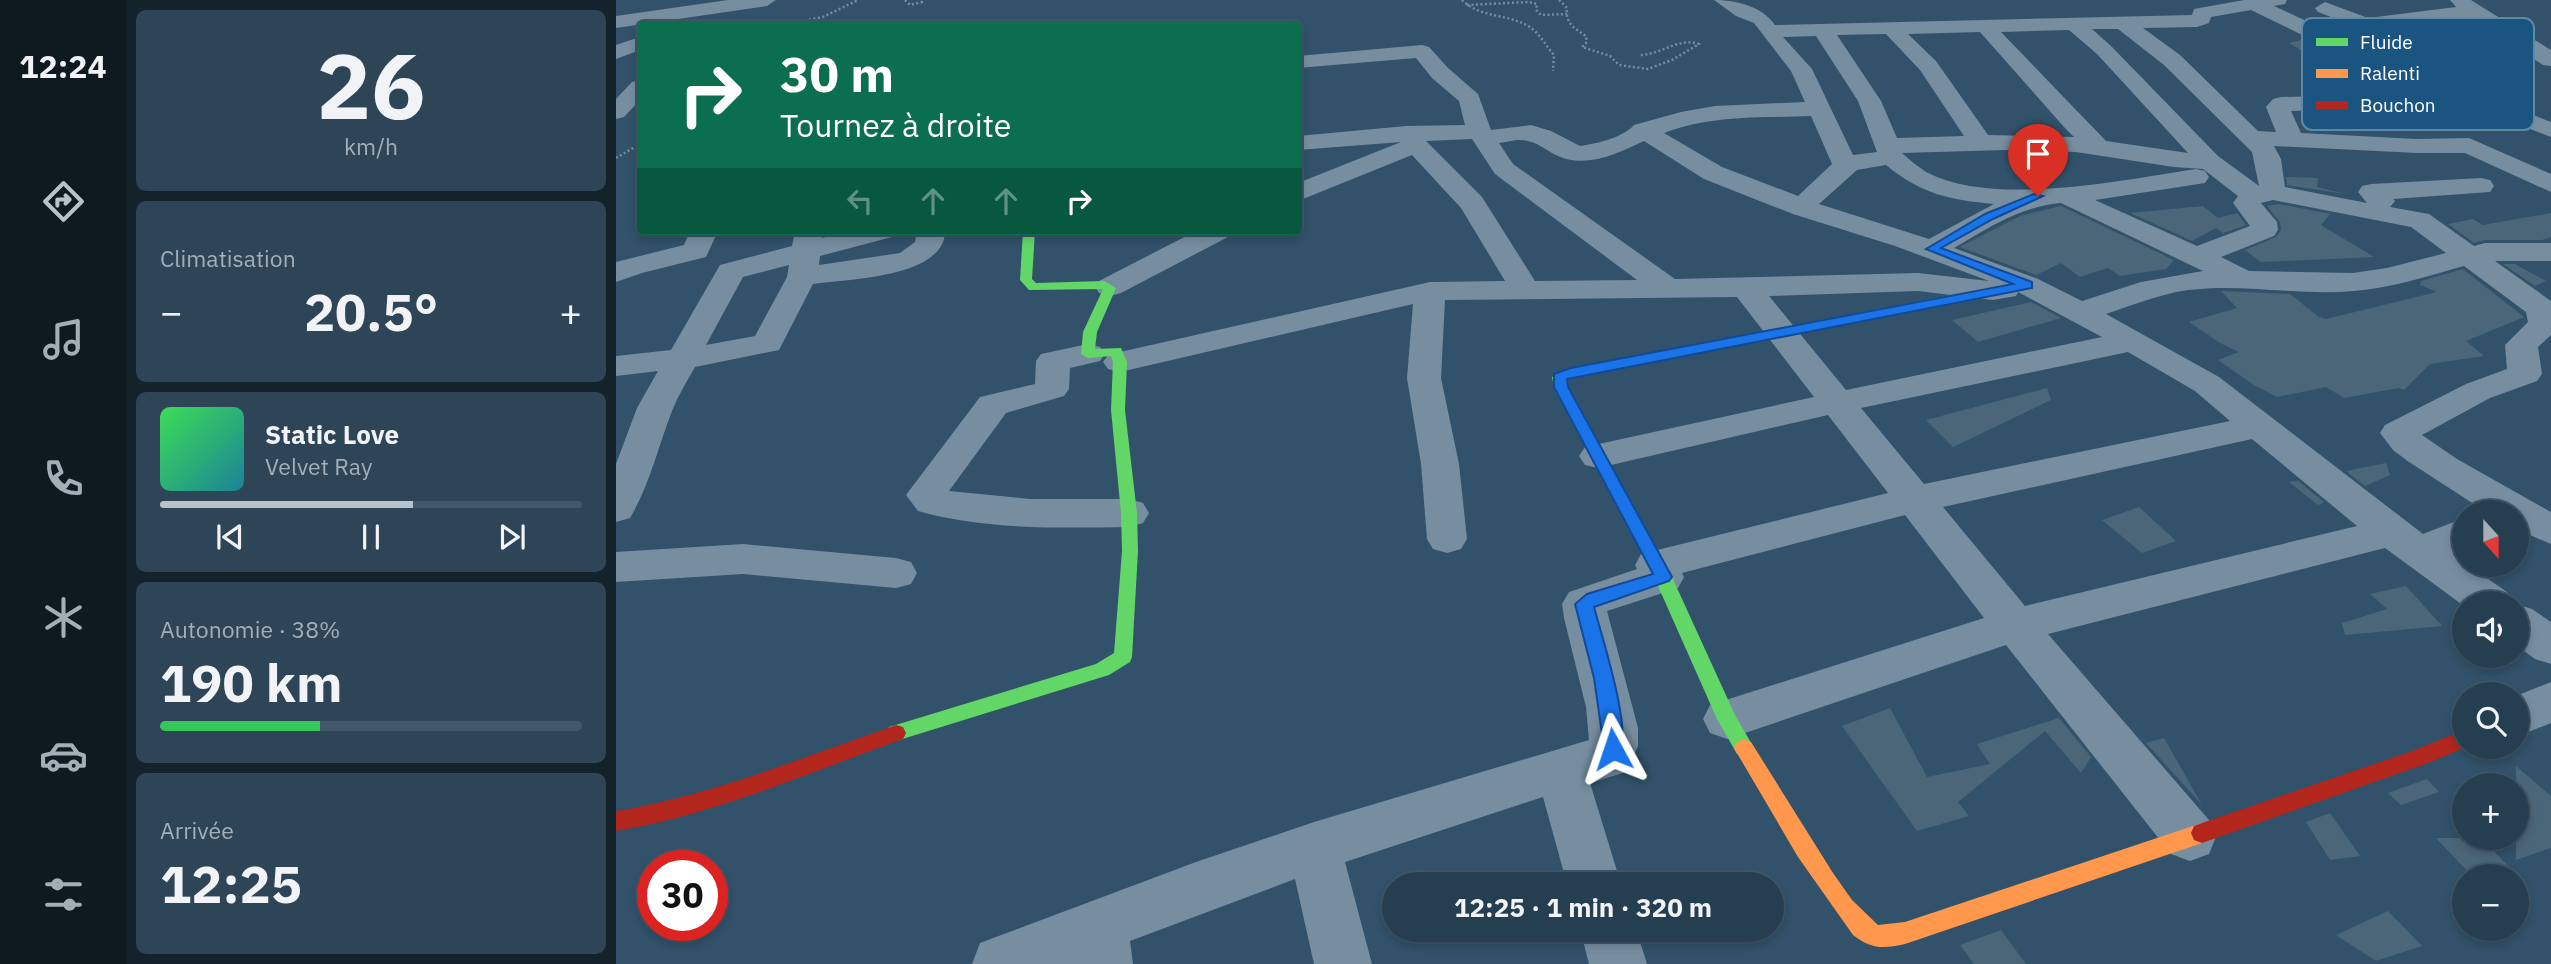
<!DOCTYPE html>
<html lang="fr">
<head>
<meta charset="utf-8">
<style>
	:root { --surface:#253e50; --page:#2d4557; --text:#f1f3f6; --muted:#a3aeb7; --line:#425767; --accent:#b7c2cb }
	body { margin:0; font-family:"IBM Plex Sans",sans-serif; background:var(--page); color:var(--text); height:100vh; display:flex; flex-direction:column; font-size:26px; white-space:nowrap }
	* { box-sizing:border-box; margin:0 }
	p { font-size:23px; color:var(--muted) }
	.icon { flex:none; width:38px; height:38px; fill:none; stroke:currentColor; stroke-width:2; stroke-linecap:round; stroke-linejoin:round }
	.map { position:relative; flex:1; overflow:hidden }
	.details { display:flex; flex-direction:column; gap:10px; padding:10px; background:#14222c; width:490px }
	.details>* { flex:none }
	.hud { position:absolute; left:21px; top:21px; width:665px; height:214px; border-radius:7px; box-shadow:0 4px 10px #0003,0 0 0 2px var(--line); background:#0b6e4f; color:#fff; overflow:hidden }
	.needle { width:46px; rotate:159deg }
	.buttons { position:absolute; left:1836px; top:500px; display:grid; gap:14px }
	.buttons a { display:grid; place-items:center; width:77px; height:77px; border-radius:50%; background:var(--surface); box-shadow:0 4px 10px #0003,0 0 0 2px var(--line); font-size:35px }
	.speed { position:absolute; left:21px; top:850px; display:flex; gap:14px; font-size:35px; font-weight:700; text-align:center }
	.speed>* { display:grid; place-content:center; width:91px; height:91px; border-radius:50%; background:var(--surface); box-shadow:0 4px 10px #0003,0 0 0 2px var(--line); line-height:1 }
	.speed .limit { border:10px solid #d22; background:#fff; color:#111 }
	.pin { position:absolute; display:grid; place-items:center; width:60px; height:60px; color:#fff; margin:-72px -30px; border-radius:50% 50% 50% 0; rotate:-45deg; box-shadow:0 0 7px #0007 }
	.pin .icon { rotate:45deg }
	.me { position:absolute; width:77px; margin:-38px; rotate:355deg; stroke-linejoin:round; filter:drop-shadow(0 0 5px #0008) }
	.turn { display:flex; align-items:center; gap:24px; height:147px; padding:0 28px; font-size:32px }
	.turn .icon { width:91px; height:91px; stroke-width:2.5 }
	.turn b { display:block; font-size:49px; line-height:60px }
	.lanes { display:flex; align-items:center; height:66px; padding:0 28px; background:#0003; justify-content:center; gap:35px; direction:ltr }
	.lanes .off { opacity:.35 }
	.big { font-size:52px; font-weight:700; line-height:1.1 }
	.details .tile { flex:1; display:flex; flex-direction:column; justify-content:center; gap:10px; min-width:0; padding:0 24px; border-radius:10px; background:var(--page) }
	.details .dial { align-items:center; gap:0 }
	.dial b { font-size:91px; line-height:1 }
	.song { display:flex; align-items:center; gap:21px }
	.cover { width:84px; height:84px; border-radius:10px; background:linear-gradient(135deg,hsl(130 70% 55%),hsl(190 70% 35%)) }
	.played { height:7px; border-radius:4px; background:linear-gradient(90deg,var(--accent) 60%,var(--line) 60%) }
	.keys { display:flex; justify-content:space-around; direction:ltr }
	.heat { display:flex; justify-content:space-between; align-items:center; font-size:38px; direction:ltr }
	.charge { height:10px; border-radius:5px; background:linear-gradient(90deg,#34c759 38%,var(--line) 0) }
	.trip { position:absolute; left:766px; top:872px; width:402px; height:70px; border-radius:35px; background:var(--surface); box-shadow:0 4px 10px #0003,0 0 0 2px var(--line); font-weight:700; line-height:70px; text-align:center }
	main { display:flex; flex:1; min-height:0 }
	.menu { display:flex; flex-direction:column; width:126px; justify-content:space-around; align-items:center; background:#0f1920; color:var(--muted) }
	.menu .icon { width:49px; height:49px }
	.menu .selected { color:var(--accent) }
	.menu b { font-size:32px; color:var(--text) }
	.map>svg:first-child { display:block }
</style>
</head>
<body>
<main>
<nav class="menu">
<b>12:24</b>
<svg class="icon selected" aria-label="directions" viewBox="0 0 24 24"><path d="M12 3l9 9-9 9-9-9zM9 14v-3h6M13 9l2 2-2 2"/></svg>
<svg class="icon" aria-label="music" viewBox="0 0 24 24"><path d="M9 18V5l10-2v13"/><circle cx="6" cy="18" r="3"/><circle cx="16" cy="16" r="3"/></svg>
<svg class="icon" aria-label="phone" viewBox="0 0 24 24"><path d="M5 4h4l2 5-3 2q2 4 5 5l2-3 5 2v4C11 20 4 13 5 4z"/></svg>
<svg class="icon" aria-label="climate" viewBox="0 0 24 24"><path d="M12 3v18M4 7l16 10M4 17L20 7"/></svg>
<svg class="icon" aria-label="car" viewBox="0 0 24 24"><path d="M5 17H2v-5l4-1 3-4h7l3 4 3 1v5h-3M9 17h6M6 11h13"/><circle cx="7" cy="17" r="2"/><circle cx="17" cy="17" r="2"/></svg>
<svg class="icon" aria-label="filters" viewBox="0 0 24 24"><path d="M4 7h16M4 17h16"/><circle cx="9" cy="7" r="2"/><circle cx="15" cy="17" r="2"/></svg>
</nav>
<section class="details">
<div class="tile dial"><b>26</b><p>km/h</p></div>
<div class="tile"><p>Climatisation</p>
<div class="heat"><a>−</a><b class="big">20.5°</b><a>+</a></div>
</div>
<div class="tile">
<div class="song"><i class="cover"></i><div><b>Static Love</b><p>Velvet Ray</p></div></div>
<div class="played"></div>
<div class="keys"><svg class="icon" aria-label="previous" viewBox="0 0 24 24"><path d="M18 5L8 12l10 7zM5 5v14"/></svg><svg class="icon" aria-label="pause" viewBox="0 0 24 24"><path d="M8 5v14M16 5v14"/></svg><svg class="icon" aria-label="next" viewBox="0 0 24 24"><path d="M6 5l10 7-10 7zM19 5v14"/></svg></div>
</div>
<div class="tile"><p>Autonomie · 38%</p><b class="big">190 km</b><div class="charge"></div></div>
<div class="tile"><p>Arrivée</p><b class="big">12:25</b></div>
</section>
<div class="map">
<svg width="1935" height="964" viewBox="0 0 1935 964">
	<rect width="100%" height="100%" fill="#31526a"/>
	<!-- building -->
	<g fill="#4b6679">
		<polygon points="1689,39 1759,73 1798,88 1753,92 1673,43"/>
		<polygon points="1670,177 1702,178 1701,187 1729,194 1671,185"/>
		<polygon points="1488,201 1515,213 1587,206 1602,218 1621,213 1630,225 1607,233 1600,228 1576,241"/>
		<polygon points="1663,204 1714,214 1705,225 1758,257 1645,262 1629,250 1660,237 1665,230 1664,222 1651,206"/>
		<polygon points="1445,206 1558,260 1550,269 1504,276 1492,268 1464,277 1445,263 1420,275 1344,247 1404,216"/>
		<polygon points="1935,213 1935,237 1926,240 1869,240 1858,243 1832,224 1857,219 1867,225"/>
		<polygon points="1887,264 1899,264 1930,281 1919,286"/>
		<polygon points="1847,269 1908,317 1850,341 1868,356 1814,364 1788,390 1783,388 1728,398 1710,387 1661,397 1638,385 1602,360 1623,352 1604,343 1573,322 1621,308 1605,291 1674,294 1703,317 1710,319 1821,292 1804,285 1805,281"/>
		<polygon points="1415,302 1445,318 1362,342 1336,320"/>
		<polygon points="1431,388 1435,400 1337,447 1310,420"/>
		<polygon points="1770,463 1774,475 1749,486 1730,471"/>
		<polygon points="1682,481 1708,502 1702,505 1673,482"/>
		<polygon points="1523,507 1560,541 1526,553 1486,520"/>
		<polygon points="1790,586 1826,626 1729,635 1726,623 1771,609 1754,594"/>
		<polygon points="1274,708 1311,777 1374,764 1361,744 1443,718 1475,757 1465,773 1429,731 1342,802 1353,816 1301,831 1226,726"/>
		<polygon points="1548,738 1586,805 1530,743"/>
		<polygon points="1900,766 1935,796 1935,848 1900,860"/>
		<polygon points="1811,779 1823,792 1785,805 1772,793"/>
		<polygon points="1714,813 1744,856 1714,860 1690,822"/>
		<polygon points="1820,838 1865,838 1898,872 1857,877"/>
		<polygon points="1772,911 1806,946 1760,961 1720,935"/>
		<polygon points="1385,930 1410,964 1358,964 1344,945"/>
	</g>
	<g fill="none" stroke-linecap="round" stroke-linejoin="round">
		<!-- path -->
		<g stroke="#778ea0" stroke-width="2.5" stroke-dasharray="2 2.5" stroke-linecap="butt">
			<polyline points="289,0 294,5 306,2 304,0"/>
			<path d="M846,0C866,19 890,13 912,26C923,32 930,46 938,55L937,71"/>
			<path d="M943,0L951,8C949,23 958,28 970,36L971,42L966,47L994,56L1003,65L1032,69L1056,60L1083,44C1062,37 1045,55 1024,55"/>
			<polyline points="851,5 913,2 921,4 920,10 925,15 951,14"/>
			<polyline points="171,24 207,17 242,0"/>
			<polyline points="189,24 199,23"/>
			<polyline points="0,158 24,144"/>
		</g>
		<!-- street -->
		<g fill="#778ea0" fill-rule="evenodd">
			<polygon points="112,0 160,0 151,6 0,28 0,16"/>
			<path d="M1098,0C1120,0 1146,6 1159,25L1576,15L1578,9L1628,0H1671L1669,4L1658,6L1776,61L1935,122V137L1837,100L1749,109L1675,111L1685,133L1801,139L1853,138L1935,174V192L1849,153H1801L1658,146L1665,159L1669,187L1751,203L1742,192L1746,186L1755,184L1865,178L1874,180L1878,186L1874,192L1777,199L1779,201L1774,207L1813,214L1858,246L1869,243H1935V261H1879L1935,301V335L1922,347L1926,374L1921,381L1874,398L1806,435L1841,459L1935,512V544L1900,529V513H1873L1864,508L1793,462L1777,450L1764,433L1769,425L1850,384L1891,369L1889,345L1912,322L1910,312L1848,266C1812,276 1775,288 1738,291C1683,296 1627,283 1572,290C1544,294 1517,305 1490,314L1603,377L1807,534L1848,518V549L1837,555L1848,565H1852L1891,592L1898,604H1848V606L1769,548L1432,634L1593,820L1600,837L1593,854L1574,861L1555,854L1390,645L1111,739L1094,733L1087,719L1094,705L1368,618L1289,515L1066,573L1068,577L1062,588L991,611L1022,728V746L1010,772L974,783L1005,884H951L927,797L729,862L756,964H698L679,879L514,941L517,964H356L364,943L580,862L698,822L973,740L970,707L948,618L946,604L953,592L1021,569L1019,565L1025,554L1272,493L1212,415L982,468L969,465L963,456L969,447L1198,397L1121,297L829,300L825,378L843,464L851,539L845,549L831,553L817,549L811,539L805,464L791,378L797,304L504,372L492,369L487,362L492,355L504,352L814,282L889,281L845,208L796,155L682,201V183L785,142L682,150V136L790,126L849,125L843,101L816,78L800,58L682,68V56L806,45L813,47L832,68L862,94L875,130L915,125L935,131L964,146C980,144 1008,137 1018,125L1065,112L1099,106L1189,102L1175,71L1138,23L1120,16ZM1635,10L1760,71L1810,90L1749,95L1665,97L1657,99L1650,107L1660,132L1642,131L1564,55L1527,28L1581,27L1593,23L1595,17ZM1476,29H1502L1548,65L1636,152L1643,186L1602,156L1495,46ZM1453,30L1481,54L1572,153L1490,141L1385,32ZM1364,32L1448,127L1458,137L1372,135L1320,61L1292,34ZM1270,34L1304,70L1348,136L1281,138L1265,101L1221,35ZM1200,36L1242,101L1261,152L1237,155L1196,69L1167,37ZM1195,116L1216,164L1182,196L1106,167L1048,133C1095,115 1146,118 1195,116ZM856,139L879,174L1021,280L919,281L866,197L810,141ZM901,140C919,139 927,149 942,156C971,169 1002,153 1028,141L1088,179L1177,214L1279,246L1373,281L1302,273L1059,279L897,164L883,143ZM1389,150L1460,152L1558,167L1587,169L1622,196L1617,203L1634,226L1581,246L1479,200L1589,183L1593,177L1589,171L1580,169C1506,180 1380,207 1312,173C1303,168 1293,159 1286,153ZM1270,165C1305,194 1334,200 1378,204L1313,239L1203,204L1241,170ZM1657,200L1795,227L1830,253L1771,268L1737,273L1633,271L1605,257L1658,236L1662,230L1661,222L1645,203ZM1445,203L1587,271L1525,282L1466,301L1422,279L1338,248C1372,228 1406,206 1445,203ZM1302,291L1377,300L1400,296L1402,292L1486,337L1230,390L1153,296ZM1512,352L1579,391L1614,421L1308,484L1245,408ZM1636,439L1741,526L1409,606L1327,507Z"/>
			<polygon points="1834,0 1855,0 1935,50 1935,66 1927,65 1853,17 1776,27 1892,69 1895,74 1892,79 1876,79 1702,12 1699,8 1709,2 1752,18 1840,7"/>
			<polygon points="24,37 24,50 0,59 0,45"/>
			<polygon points="24,80 24,100 8,117 0,119 0,99 16,82"/>
			<polygon points="74,231 102,231 90,257 26,273 0,282 0,262 68,245"/>
			<path d="M179,231H207L206,238L233,231H280L276,237L204,256L203,265L284,253L299,242L301,231H329C329,278 231,279 197,284L163,350L79,367C71,381 62,396 56,411C42,447 34,484 14,518L0,522V464L21,408L42,371L0,376V356L55,350L104,265L176,246ZM173,265L171,277L139,336L90,345L127,277Z"/>
			<polygon points="580,231 616,231 612,237 505,293 494,296 483,293 479,287 483,281"/>
			<path d="M472,344L484,347L489,354L484,361L454,368L453,389L448,396L390,413L333,491L414,499H513L527,503L533,513L527,523L513,527C444,528 369,530 302,511L290,495L364,397L419,384L420,361L425,354Z"/>
			<polygon points="127,544 280,558 295,562 301,573 295,584 280,588 127,574 0,582 0,552"/>
			<polygon points="1900,604 1916,609 1935,622 1935,664 1919,659 1900,645"/>
			<polygon points="1935,682 1935,723 1900,737 1900,696"/>
			<polygon points="964,929 1020,929 1031,964 973,964"/>
		</g>
		<!-- fast -->
		<g fill="#63d668" fill-rule="evenodd">
			<polygon points="407,231 419,231 416,279 420,283 488,281 500,288 481,332 479,349 505,348 511,362 509,410 521,513 522,551 516,657 514,662 493,675 280,741 273,739 270,733 273,727 480,664 498,653 506,551 505,513 495,410 497,362 495,356 472,358 465,354 467,332 487,289 413,290 404,280"/>
			<polygon points="1113,338 1120,342 1118,345 950,379 952,387 1056,577 1119,715 1138,748 1135,754 1128,757 1121,754 1101,719 1038,577 938,387 936,377 955,368"/>
		</g>
		<!-- slow -->
		<g fill="#ff974d" fill-rule="evenodd">
			<polygon points="1377,287 1383,291 1381,294 1113,346 1106,342 1113,338"/>
			<path d="M1128,739L1135,742L1217,873L1236,900L1262,925L1289,922L1586,823L1594,826L1597,833L1594,840L1586,843L1289,944C1267,949 1255,949 1237,935L1182,857L1118,748L1121,742Z"/>
		</g>
		<!-- jam -->
		<g fill="#b3261e" fill-rule="evenodd">
			<path d="M280,725L287,727L290,733L287,739C192,773 100,814 0,831V811C98,795 187,757 280,725Z"/>
			<polygon points="1848,730 1850,747 1812,763 1586,843 1578,840 1575,833 1578,826 1586,823 1799,750"/>
		</g>
	</g>
	<!-- route -->
	<path fill="#1a73e8" stroke="#114b97" stroke-width="2" d="M1418,194L1427,196L1377,219L1325,248L1416,282V288L951,379L952,387L1056,577L1053,581L978,607C986,637 1016,729 1004,755L997,758L989,755L978,678L959,604L971,594L1037,574L938,387V374L955,368L1397,284L1310,249L1369,214Z"/>
	<!-- legend -->
	<rect x="1686" y="18" width="232" height="112" rx="10" fill="#1a5581" stroke="#5f88a7" stroke-width="2"/>
	<rect x="1700" y="38" width="32" height="8" fill="#63d668"/>
	<rect x="1700" y="69" width="32" height="9" fill="#ff974d"/>
	<rect x="1700" y="101" width="32" height="8" fill="#b3261e"/>
	<g font-size="19" fill="#fff">
		<text x="1744" y="49">Fluide</text>
		<text x="1744" y="80">Ralenti</text>
		<text x="1744" y="112">Bouchon</text>
	</g>
</svg>
<div class="buttons">
<a><svg class="needle" viewBox="-14 -14 28 28"><path d="M0-13l5 13h-10z" fill="#e53935"/><path d="M0 13l5-13h-10z" fill="#a3aeb7"/></svg></a>
<a><svg class="icon" aria-label="sound" viewBox="0 0 24 24"><path d="M4 9h4l5-4v14l-5-4H4zM17 9q2 3 0 6"/></svg></a>
<a><svg class="icon" aria-label="search" viewBox="0 0 24 24"><circle cx="10" cy="10" r="6"/><path d="M15 15l6 6"/></svg></a>
<a>+</a>
<a>−</a>
</div>
<div class="speed"><div class="limit">30</div></div>
<div class="pin" style="left:1422px;top:196px;background:#d93025"><svg class="icon" aria-label="arrive" viewBox="0 0 24 24"><path d="M6 21V4h12l-3 4 3 4H6"/></svg></div>
<svg class="me" style="left:997px;top:749px" viewBox="-20 -20 40 40"><path d="M0-17L14 15 0 8-14 15z" fill="#1a73e8" stroke="#fff" stroke-width="4"/></svg>
<div class="trip">12:25 · 1 min · 320 m</div>
<div class="hud">
<div class="turn"><svg class="icon" aria-label="right" viewBox="0 0 24 24"><path d="M7 20v-9h11M14 6l5 5-5 5"/></svg><div><b>30 m</b>Tournez à droite</div></div>
<div class="lanes"><svg class="icon off" aria-label="left" viewBox="0 0 24 24"><path d="M17 20v-9H6M10 6l-5 5 5 5"/></svg><svg class="icon off" aria-label="ahead" viewBox="0 0 24 24"><path d="M12 20V5M6 11l6-6 6 6"/></svg><svg class="icon off" aria-label="ahead" viewBox="0 0 24 24"><path d="M12 20V5M6 11l6-6 6 6"/></svg><svg class="icon" aria-label="right" viewBox="0 0 24 24"><path d="M7 20v-9h11M14 6l5 5-5 5"/></svg></div>
</div>
</div>
</main>
</body>
</html>
